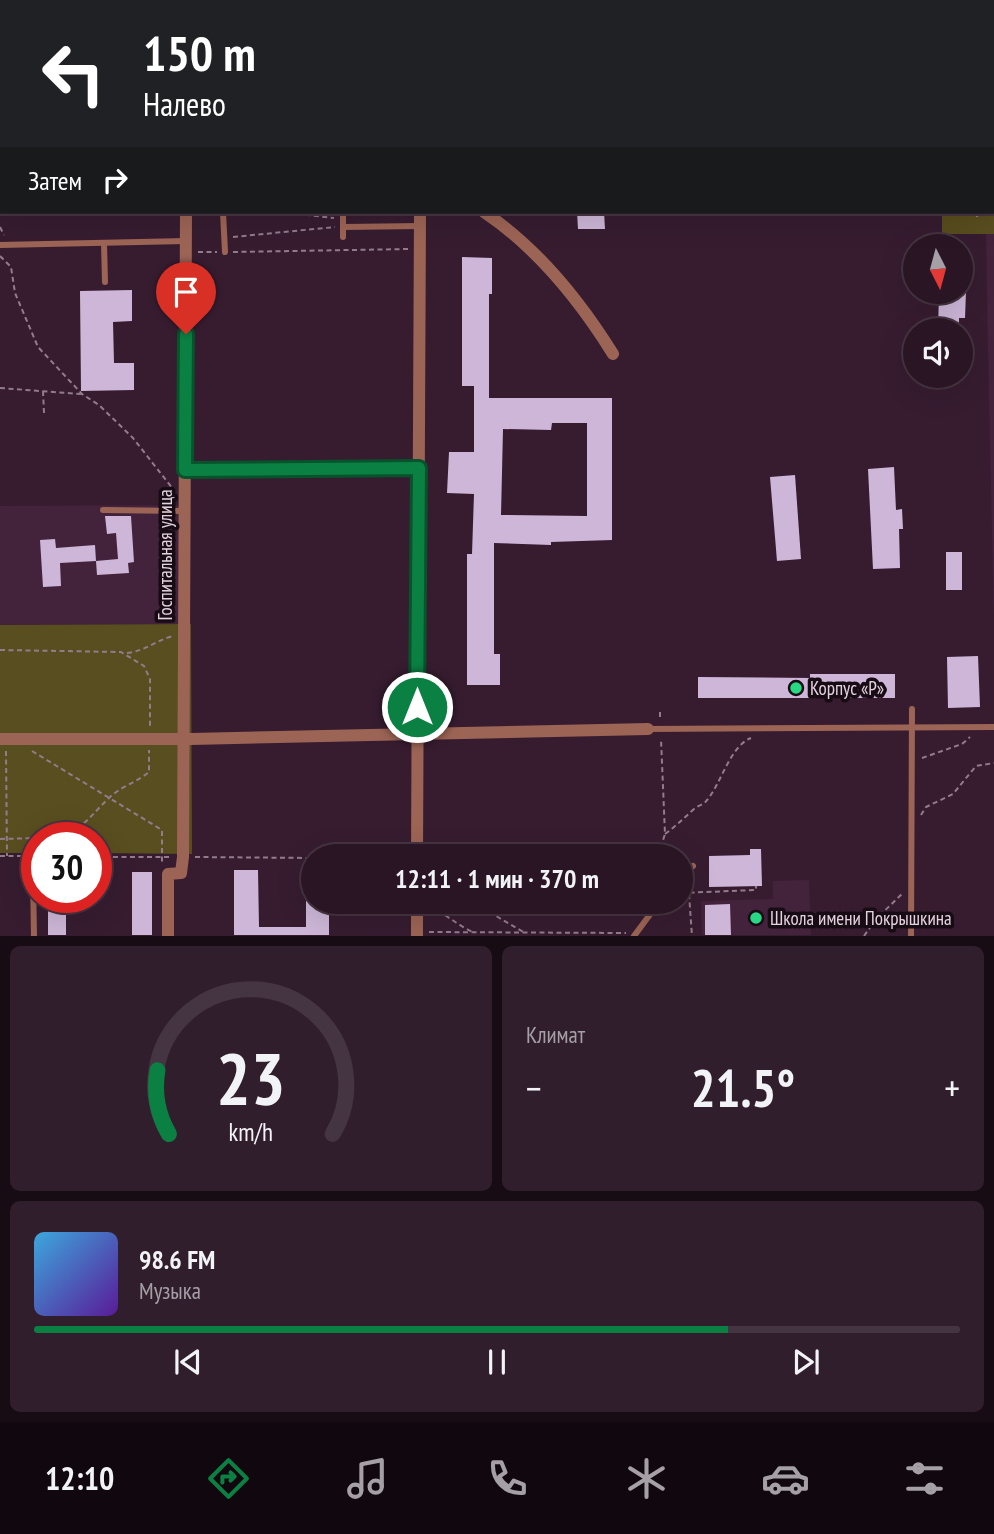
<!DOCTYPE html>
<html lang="ru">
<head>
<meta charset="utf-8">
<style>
	:root { --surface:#291524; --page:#311e2c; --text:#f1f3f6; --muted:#a59fa6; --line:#453441; --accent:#0b8043 }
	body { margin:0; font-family:"PT Sans Narrow",sans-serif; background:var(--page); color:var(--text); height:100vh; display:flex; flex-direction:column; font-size:26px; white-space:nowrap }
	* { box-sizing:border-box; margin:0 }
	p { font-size:23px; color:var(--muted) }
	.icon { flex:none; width:38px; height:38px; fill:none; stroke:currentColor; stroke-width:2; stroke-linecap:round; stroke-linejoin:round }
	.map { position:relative; height:936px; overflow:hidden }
	.side { display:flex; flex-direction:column; gap:10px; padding:10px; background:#170c14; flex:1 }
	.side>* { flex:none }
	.guide { position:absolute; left:0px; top:0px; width:994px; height:214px; box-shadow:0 7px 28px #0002,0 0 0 2px var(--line); background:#202124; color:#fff; overflow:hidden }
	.needle { width:46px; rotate:174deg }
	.tools { position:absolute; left:903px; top:234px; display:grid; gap:14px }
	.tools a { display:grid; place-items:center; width:70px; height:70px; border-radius:50%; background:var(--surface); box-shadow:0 7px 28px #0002,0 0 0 2px var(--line); font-size:35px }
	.speed { position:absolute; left:21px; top:822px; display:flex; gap:14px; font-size:35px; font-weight:700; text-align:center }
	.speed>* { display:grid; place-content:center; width:91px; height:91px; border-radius:50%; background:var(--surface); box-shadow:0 7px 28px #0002,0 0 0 2px var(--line); line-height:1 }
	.speed .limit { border:10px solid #d22; background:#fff; color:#111 }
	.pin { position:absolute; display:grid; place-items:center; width:60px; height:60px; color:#fff; margin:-72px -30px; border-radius:50% 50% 50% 0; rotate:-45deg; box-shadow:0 0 7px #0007 }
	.pin .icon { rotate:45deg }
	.me { position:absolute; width:77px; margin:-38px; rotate:0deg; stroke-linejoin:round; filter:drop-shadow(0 0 5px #0008) }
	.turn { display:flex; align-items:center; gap:24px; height:147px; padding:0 28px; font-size:32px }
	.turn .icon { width:91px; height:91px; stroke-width:2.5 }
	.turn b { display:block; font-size:49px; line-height:60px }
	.then { display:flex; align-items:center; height:66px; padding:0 28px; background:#0003; gap:14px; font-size:26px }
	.big { font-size:52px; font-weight:700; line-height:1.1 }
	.side .tile { flex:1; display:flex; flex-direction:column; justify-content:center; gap:10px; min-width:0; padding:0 24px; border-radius:10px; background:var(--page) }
	.side .dial { align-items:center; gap:0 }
	.dial svg { height:182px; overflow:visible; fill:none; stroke:var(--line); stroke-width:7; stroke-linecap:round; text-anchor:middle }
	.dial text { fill:var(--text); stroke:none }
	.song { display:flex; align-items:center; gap:21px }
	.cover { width:84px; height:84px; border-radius:10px; background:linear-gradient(135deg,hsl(200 70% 55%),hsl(270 70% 35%)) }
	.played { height:7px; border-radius:4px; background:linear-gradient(90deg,var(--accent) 75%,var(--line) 75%) }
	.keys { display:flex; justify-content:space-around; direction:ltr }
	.heat { display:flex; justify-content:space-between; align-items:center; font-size:38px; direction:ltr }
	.side .tiles { flex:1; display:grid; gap:10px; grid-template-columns:1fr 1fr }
	.tile:last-child { grid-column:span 2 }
	.trip { position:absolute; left:301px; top:844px; width:392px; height:70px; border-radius:35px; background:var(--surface); box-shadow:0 7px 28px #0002,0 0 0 2px var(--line); font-weight:700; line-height:70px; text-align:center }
	.tab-bar { display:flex; height:112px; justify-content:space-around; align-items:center; background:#10080e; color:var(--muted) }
	.tab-bar .icon { width:49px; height:49px }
	.tab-bar .current { color:var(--accent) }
	.tab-bar b { font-size:32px; color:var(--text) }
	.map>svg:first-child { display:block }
</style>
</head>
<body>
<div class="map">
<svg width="994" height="936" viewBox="0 0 994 936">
	<rect width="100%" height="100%" fill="#371c30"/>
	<!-- built -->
	<g fill="#43223c">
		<polygon points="986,234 994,234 994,624 988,352"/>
		<polygon points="179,505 178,624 0,625 0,506"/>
		<polygon points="809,880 811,935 702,935 701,901 773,899 773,881"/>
	</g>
	<!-- green -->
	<g fill="#594e1f">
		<polygon points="933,0 994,0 994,234 942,234 942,212 992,212 992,2"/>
		<polygon points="191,624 192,854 96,853 96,838 37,838 37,853 0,853 0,625"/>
	</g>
	<!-- building -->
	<g fill="#cdb6d7" fill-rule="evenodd">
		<polygon points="577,212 604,212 605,229 578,229"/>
		<path d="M462,257L492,258V294H489V398H612V540L551,542V545L494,543V654H500V685H467V554H472L474,494L447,493L449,452H474V386H462ZM552,423H587V516L501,515L503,429L551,430Z"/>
		<polygon points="132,290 132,321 113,322 114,363 134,363 134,390 81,391 80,291"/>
		<polygon points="939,292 966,292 965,318 959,318 959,331 938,331"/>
		<polygon points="894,467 896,510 902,509 903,529 899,529 900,568 873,569 868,469"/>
		<polygon points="795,475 801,559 777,561 770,477"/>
		<polygon points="105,516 131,516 134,562 128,563 129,573 97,575 96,561 118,559 116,533 107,534"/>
		<polygon points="55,539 56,548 95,545 96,561 60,563 61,586 43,587 40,540"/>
		<rect x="946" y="552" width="16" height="38"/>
		<polygon points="978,656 980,707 948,708 947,657"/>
		<polygon points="810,674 895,674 895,698 698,698 698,677 810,678"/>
		<polygon points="750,849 761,849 762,886 709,887 709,856 750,855"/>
		<polygon points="234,870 258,870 259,927 306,927 306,901 329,901 329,935 234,935"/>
		<rect x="132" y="872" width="20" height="63"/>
		<rect x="48" y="898" width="18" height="37"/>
		<polygon points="730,904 731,935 705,935 705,905"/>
	</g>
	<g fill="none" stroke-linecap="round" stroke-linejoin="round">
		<!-- path -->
		<g stroke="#927c8c" stroke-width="2" stroke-dasharray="5 3.5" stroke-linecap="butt">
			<polyline points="433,0 433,2"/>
			<polyline points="992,122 994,121"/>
			<polyline points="0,157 2,157"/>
			<polyline points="280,212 334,218"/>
			<polyline points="977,212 977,219"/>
			<polyline points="0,227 4,235"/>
			<polyline points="233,237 335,227"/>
			<polyline points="198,252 217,252"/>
			<polyline points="233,252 409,249"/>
			<polyline points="0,256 11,267 15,293 38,347 82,394 99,405 133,438 173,489"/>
			<polyline points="0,388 81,394"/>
			<polyline points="43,391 44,413"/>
			<polyline points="0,650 121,652 144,666 150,679 150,727"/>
			<path d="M127,653C145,651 155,641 173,636"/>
			<polyline points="660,712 660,719"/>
			<polyline points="6,751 7,856"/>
			<polyline points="32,751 162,830 162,864"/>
			<polyline points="922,758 962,744 970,737"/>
			<polyline points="921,815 926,807 953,794 976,766 994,763"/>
			<path d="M665,834C676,826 684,818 694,809C698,805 704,805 707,800C721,784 730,746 751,738"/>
			<path d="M45,838C81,834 85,821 108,799C118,788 137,782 149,772V750"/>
			<polyline points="0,839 37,838"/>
			<polyline points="0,856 37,856"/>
			<polyline points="658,856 665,834 661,739"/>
			<polyline points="96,857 172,857"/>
			<polyline points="195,857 313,858"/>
			<polyline points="681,893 756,890 756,886"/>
			<polyline points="689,894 692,936"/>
			<polyline points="436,901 439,910 491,913 525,933"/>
			<path d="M430,908C441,910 458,926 473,932"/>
			<polyline points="643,908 645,901"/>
			<polyline points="429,932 626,933"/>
			<polyline points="864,936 876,919 903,893"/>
		</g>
		<!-- lane -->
		<g stroke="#9c6455" stroke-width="6">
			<polyline points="271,0 271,2"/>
			<polyline points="514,0 514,2"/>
			<polyline points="0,97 2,97"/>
			<polyline points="223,212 225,252"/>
			<polyline points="343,212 343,237"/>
			<polyline points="343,227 420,226"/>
			<polyline points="104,243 105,282"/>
			<polyline points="0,245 186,241"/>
			<polyline points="185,469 419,468"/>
			<polyline points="103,510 185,511"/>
			<polyline points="648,729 994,727"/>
			<polyline points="33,877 34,936"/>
			<polyline points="681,877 693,866"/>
			<polyline points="634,936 660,901"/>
			<polyline points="911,936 912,709"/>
		</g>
		<!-- street -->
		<g stroke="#9c6455" stroke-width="12">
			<polyline points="415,0 415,2"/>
			<polyline points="192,2 192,0"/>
			<path d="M484,212C536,247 580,301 613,354"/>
			<polyline points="0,739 191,739 648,729"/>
			<polyline points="417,856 420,212"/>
			<polyline points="417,901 417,936"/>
			<polyline points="168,936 168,874 181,873 183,857 186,212"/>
		</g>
	</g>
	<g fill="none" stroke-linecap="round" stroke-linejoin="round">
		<defs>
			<polyline id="route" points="186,334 185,470 419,468 417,707"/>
		</defs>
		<!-- route casing -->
		<use href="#route" stroke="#07532c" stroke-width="18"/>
		<!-- route -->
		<use href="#route" stroke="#0b8043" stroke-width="12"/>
	</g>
	<!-- markers -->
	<g fill="#28d885" stroke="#170b14" stroke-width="2.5">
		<circle cx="796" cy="688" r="7"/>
		<circle cx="756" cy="918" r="7"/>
	</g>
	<g text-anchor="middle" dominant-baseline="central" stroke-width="7" stroke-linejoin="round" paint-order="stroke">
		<!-- street labels -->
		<g font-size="19" fill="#e5d2df" stroke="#170b14">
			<text transform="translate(165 555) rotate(-90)">Госпитальная улица</text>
		</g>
		<!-- poi labels -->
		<g font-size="19" fill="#e5d2df" stroke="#170b14" text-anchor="start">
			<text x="810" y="688">Корпус «Р»</text>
			<text x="770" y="918">Школа имени Покрышкина</text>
		</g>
	</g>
</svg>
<div class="tools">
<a><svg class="needle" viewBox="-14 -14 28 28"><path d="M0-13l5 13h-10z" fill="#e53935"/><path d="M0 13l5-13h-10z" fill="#a59fa6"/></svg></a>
<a><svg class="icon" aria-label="sound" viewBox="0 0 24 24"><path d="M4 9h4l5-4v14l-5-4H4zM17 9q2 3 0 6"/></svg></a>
</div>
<div class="speed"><div class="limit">30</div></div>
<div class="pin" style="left:186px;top:334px;background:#d93025"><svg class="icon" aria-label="arrive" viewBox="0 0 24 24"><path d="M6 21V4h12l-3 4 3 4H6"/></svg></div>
<svg class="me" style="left:417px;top:707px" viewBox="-20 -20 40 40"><circle r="17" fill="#0b8043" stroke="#fff" stroke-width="3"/><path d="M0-11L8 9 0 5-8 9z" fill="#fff"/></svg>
<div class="trip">12:11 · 1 мин · 370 m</div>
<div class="guide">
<div class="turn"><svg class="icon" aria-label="left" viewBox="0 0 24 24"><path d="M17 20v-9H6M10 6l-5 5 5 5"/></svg><div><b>150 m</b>Налево</div></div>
<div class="then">Затем<svg class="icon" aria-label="right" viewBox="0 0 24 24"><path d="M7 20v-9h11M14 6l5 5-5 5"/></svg></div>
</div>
</div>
<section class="side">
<div class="tiles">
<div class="tile dial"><svg viewBox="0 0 100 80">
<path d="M14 69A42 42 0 1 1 86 69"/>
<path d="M14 69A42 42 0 0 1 9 41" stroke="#0b8043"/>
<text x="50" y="56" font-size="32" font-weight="700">23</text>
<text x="50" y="72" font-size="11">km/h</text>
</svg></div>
<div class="tile"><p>Климат</p>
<div class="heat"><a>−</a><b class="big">21.5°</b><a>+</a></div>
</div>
<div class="tile">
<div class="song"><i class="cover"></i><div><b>98.6 FM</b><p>Музыка</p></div></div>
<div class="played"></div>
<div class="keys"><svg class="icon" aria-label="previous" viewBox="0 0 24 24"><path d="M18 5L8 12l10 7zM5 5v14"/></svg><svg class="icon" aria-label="pause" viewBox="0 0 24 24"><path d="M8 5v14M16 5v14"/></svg><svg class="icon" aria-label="next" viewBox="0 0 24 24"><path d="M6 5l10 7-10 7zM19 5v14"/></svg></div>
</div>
</div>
</section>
<nav class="tab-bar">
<b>12:10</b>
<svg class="icon current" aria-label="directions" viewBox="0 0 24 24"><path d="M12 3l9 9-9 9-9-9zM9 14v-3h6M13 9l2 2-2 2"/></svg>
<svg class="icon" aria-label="music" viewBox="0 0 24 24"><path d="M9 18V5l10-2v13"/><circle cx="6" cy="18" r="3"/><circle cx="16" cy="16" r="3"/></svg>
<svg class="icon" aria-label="phone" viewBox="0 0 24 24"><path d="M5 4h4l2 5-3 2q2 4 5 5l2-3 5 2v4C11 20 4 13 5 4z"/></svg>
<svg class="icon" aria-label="climate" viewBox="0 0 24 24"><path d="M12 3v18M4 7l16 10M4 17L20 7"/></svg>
<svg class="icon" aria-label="car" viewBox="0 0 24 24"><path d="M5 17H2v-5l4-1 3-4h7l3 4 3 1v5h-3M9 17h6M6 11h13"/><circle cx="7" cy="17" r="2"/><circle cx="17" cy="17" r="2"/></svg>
<svg class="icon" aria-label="filters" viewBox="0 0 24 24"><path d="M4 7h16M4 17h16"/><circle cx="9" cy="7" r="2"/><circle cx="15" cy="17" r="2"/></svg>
</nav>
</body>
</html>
